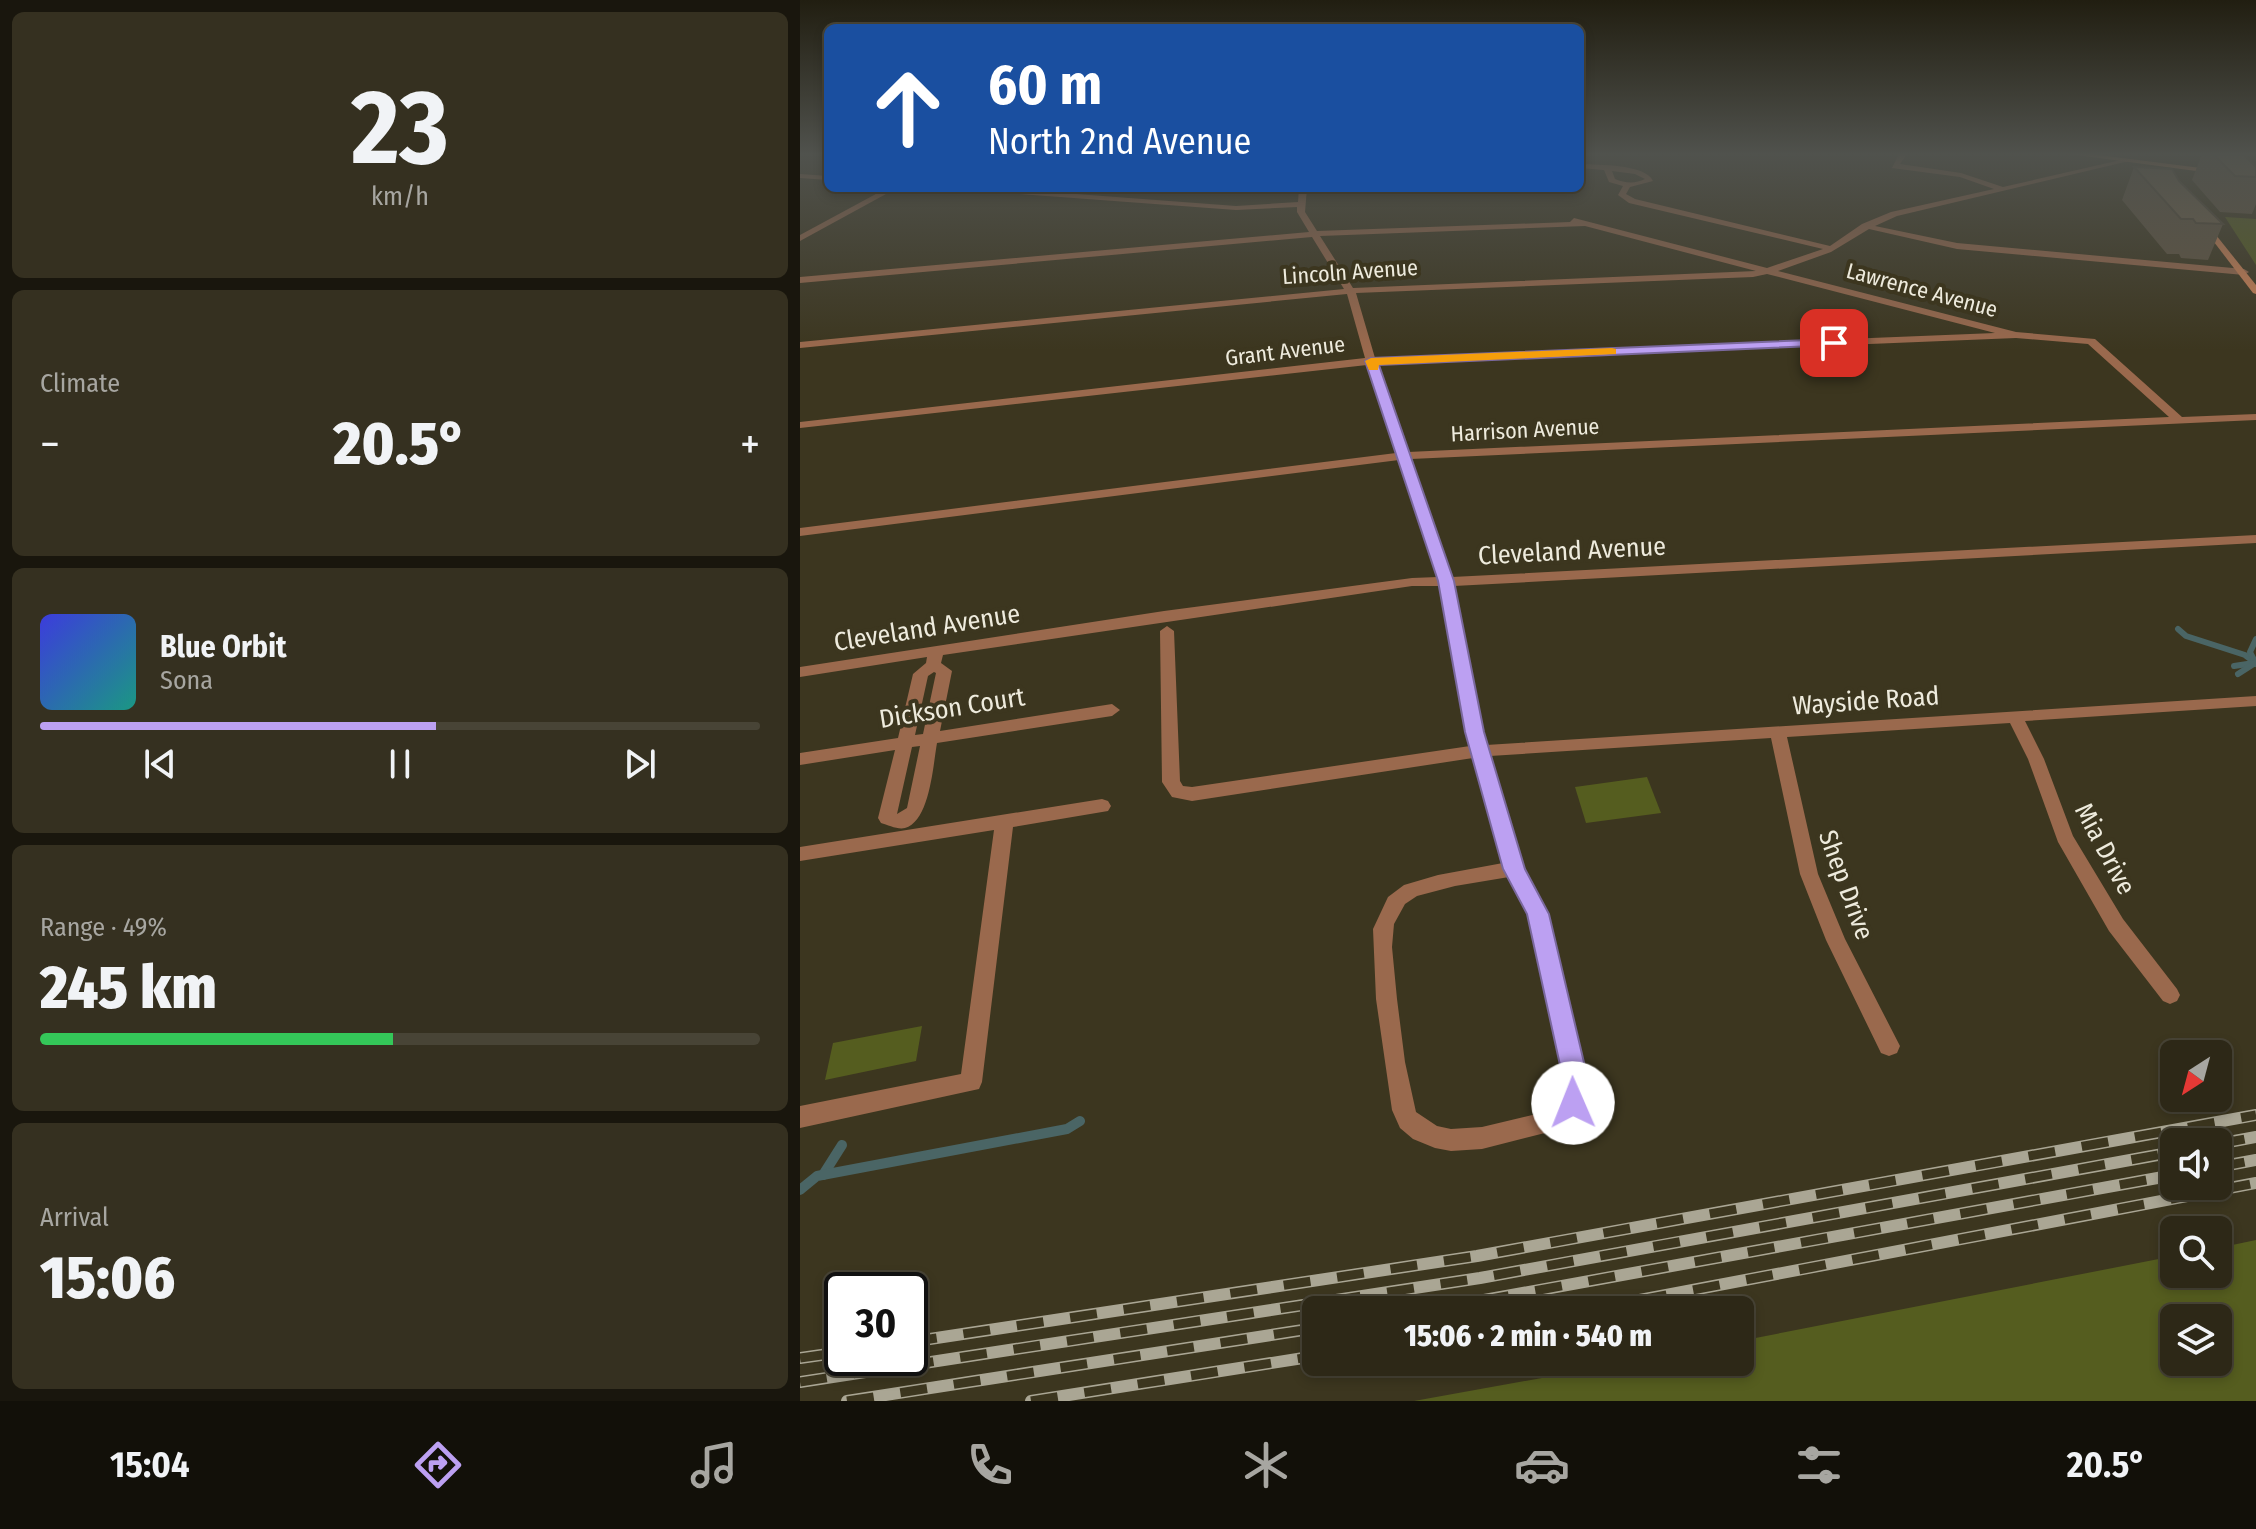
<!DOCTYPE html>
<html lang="en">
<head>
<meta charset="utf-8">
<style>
	:root { --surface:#2d2817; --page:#353020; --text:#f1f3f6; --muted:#a7a6a1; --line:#484436; --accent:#bca0f2 }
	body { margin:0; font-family:"Fira Sans Condensed",sans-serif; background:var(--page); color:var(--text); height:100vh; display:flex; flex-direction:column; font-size:30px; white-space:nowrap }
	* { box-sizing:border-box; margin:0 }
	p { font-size:26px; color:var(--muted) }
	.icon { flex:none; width:44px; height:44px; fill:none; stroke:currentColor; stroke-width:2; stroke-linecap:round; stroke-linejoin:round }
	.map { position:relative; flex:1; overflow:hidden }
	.drawer { display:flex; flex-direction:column; gap:12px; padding:12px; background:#19160d; width:800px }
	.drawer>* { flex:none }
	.top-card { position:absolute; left:24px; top:24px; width:760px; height:168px; border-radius:12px; box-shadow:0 4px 12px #0003,0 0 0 2px var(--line); background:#1a4fa0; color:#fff; overflow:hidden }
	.needle { width:52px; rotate:216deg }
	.tools { position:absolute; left:1360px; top:1040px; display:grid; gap:16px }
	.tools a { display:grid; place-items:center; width:72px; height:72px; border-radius:12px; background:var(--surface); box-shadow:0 4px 12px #0003,0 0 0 2px var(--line); font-size:40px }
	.speed { position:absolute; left:24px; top:1272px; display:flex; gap:16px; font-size:40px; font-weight:700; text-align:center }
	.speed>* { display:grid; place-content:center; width:104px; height:104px; border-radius:50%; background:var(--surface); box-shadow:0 4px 12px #0003,0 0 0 2px var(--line); line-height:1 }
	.speed .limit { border:4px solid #111; border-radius:12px; background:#fff; color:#111 }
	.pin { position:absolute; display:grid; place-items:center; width:68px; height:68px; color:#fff; margin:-34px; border-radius:16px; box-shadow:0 4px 12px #0006 }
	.me { position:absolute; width:88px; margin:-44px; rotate:359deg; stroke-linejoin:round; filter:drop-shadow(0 0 6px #0008) }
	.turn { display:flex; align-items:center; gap:28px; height:168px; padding:0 32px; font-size:36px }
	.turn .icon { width:104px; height:104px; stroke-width:2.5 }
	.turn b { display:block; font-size:56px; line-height:68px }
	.big { font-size:60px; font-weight:800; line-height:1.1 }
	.drawer .card { flex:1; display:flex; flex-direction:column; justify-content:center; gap:12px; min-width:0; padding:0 28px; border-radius:12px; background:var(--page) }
	.drawer .dial { align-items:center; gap:0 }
	.dial b { font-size:104px; line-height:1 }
	.song { display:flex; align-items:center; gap:24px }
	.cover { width:96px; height:96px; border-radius:12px; background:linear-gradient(135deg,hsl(240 70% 55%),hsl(170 70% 35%)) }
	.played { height:8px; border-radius:4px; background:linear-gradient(90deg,var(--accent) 55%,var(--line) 55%) }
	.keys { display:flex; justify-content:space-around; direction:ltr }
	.heat { display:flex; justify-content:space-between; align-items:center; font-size:44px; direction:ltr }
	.charge { height:12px; border-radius:6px; background:linear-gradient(90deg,#34c759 49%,var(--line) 0) }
	.trip { position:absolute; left:502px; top:1296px; width:452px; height:80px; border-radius:12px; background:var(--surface); box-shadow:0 4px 12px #0003,0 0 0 2px var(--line); font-weight:800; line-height:80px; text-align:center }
	.menu { display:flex; height:128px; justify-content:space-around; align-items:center; background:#121009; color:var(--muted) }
	.menu .icon { width:56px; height:56px }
	.menu .selected { color:var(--accent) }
	.menu b { font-size:36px; color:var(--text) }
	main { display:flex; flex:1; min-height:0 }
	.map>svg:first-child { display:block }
</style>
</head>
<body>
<main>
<section class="drawer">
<div class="card dial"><b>23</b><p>km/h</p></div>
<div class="card"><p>Climate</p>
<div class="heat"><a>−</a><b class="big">20.5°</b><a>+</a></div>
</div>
<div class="card">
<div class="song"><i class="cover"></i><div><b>Blue Orbit</b><p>Sona</p></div></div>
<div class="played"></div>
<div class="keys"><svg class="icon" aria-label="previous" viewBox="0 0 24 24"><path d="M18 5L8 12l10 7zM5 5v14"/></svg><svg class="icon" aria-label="pause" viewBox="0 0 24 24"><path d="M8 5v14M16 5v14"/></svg><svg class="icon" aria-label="next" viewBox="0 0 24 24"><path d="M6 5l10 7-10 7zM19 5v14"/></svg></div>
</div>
<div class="card"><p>Range · 49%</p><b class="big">245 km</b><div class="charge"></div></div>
<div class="card"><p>Arrival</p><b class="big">15:06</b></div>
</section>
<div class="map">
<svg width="1456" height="1401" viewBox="0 0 1456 1401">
	<rect width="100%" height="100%" fill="#3c361f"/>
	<!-- green -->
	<g fill="#555d1f" fill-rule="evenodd">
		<polygon points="1425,217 1456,219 1456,265"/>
		<polygon points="847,777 861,813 786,823 775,787"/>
		<polygon points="122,1026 116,1061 25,1080 33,1043"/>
		<path d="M1456,1240V1401H614L830,1362H940V1341L1374,1256V1274H1418V1248ZM1374,1318H1418V1362H1374Z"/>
	</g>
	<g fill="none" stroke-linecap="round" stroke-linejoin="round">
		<!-- stream-far1 -->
		<g stroke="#4a6565" stroke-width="6">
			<polyline points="1378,629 1386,636 1445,655 1453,661"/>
			<polyline points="1456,639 1450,652 1456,664"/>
			<polyline points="1434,666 1454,663"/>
			<polyline points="1438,674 1455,663"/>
		</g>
		<!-- stream -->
		<g stroke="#4a6565" stroke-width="10">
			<polyline points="23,1175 42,1145"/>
			<polyline points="0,1190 17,1176 267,1129 280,1121"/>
		</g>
		<!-- street -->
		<g fill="#9a694d" fill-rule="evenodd">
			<path d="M1099,154H1107L1100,164L1161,173L1203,187L1325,159L1329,161L1097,216L1075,226L1157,243L1444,269L1449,272L1444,275L1157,249L1069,229L1031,252L978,271L1216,332L1295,339L1382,417L1456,414V420L611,459L652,577L1456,535V543L654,586L686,745L1456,696V706L1225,721L1244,759L1273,836L1323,919L1377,989L1380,995L1377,1001L1370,1004L1363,1001L1309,931L1258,842L1228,759L1210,723L987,737L1018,874L1045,939L1100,1046L1097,1053L1089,1056L1081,1053L1026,940L1000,874L971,738L690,756L723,868L748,914L788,1088L775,1120L757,1130L682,1149L651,1151L635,1148L613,1139L600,1128L592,1110L576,999L573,929L588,897L604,885L638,875L703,863L673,758L392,801L372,797L362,782L360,631L367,626L374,631L380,781L383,786L392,787L670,746L640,586H612L143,655L141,663L152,671L140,731L312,704L320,710L312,716L137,743C133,765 130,821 105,828C98,830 88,825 81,823L78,818L95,750L0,765V753L98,738L113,674L126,663L127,657L0,677V667L364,611L612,578L638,577L599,460L0,536V528L596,453L567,365L0,428V422L565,358L547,294L0,348V342L544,289L512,237L0,283V277L509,232L497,212V207L436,210L164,190L160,188H196L436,206L498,202L499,188H507L505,212L517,231L770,222L774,218L967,268L1023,249L829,203L818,195L823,186L809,182L804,170L780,168V164C798,165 846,164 853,181L830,187L826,194L835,199L1030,246L1062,224L1091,212L1194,189L1160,177L1092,168ZM812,171L835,174L845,179C835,184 825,183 815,179ZM785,226L956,271L553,288L520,236ZM967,274L1195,333L575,358L556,293L953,277ZM1216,338L1288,344L1369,417L608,452L577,364ZM134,672L136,673L123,734L115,735L128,676ZM120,746L107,808L97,814L112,747ZM709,877L728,914L766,1088L761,1101L753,1110L682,1127L651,1129L637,1126L616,1112L605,1062L597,999L592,947L594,924L605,904L617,896L655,886Z"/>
			<polygon points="0,174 28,176 28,180 0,178"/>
			<polygon points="87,188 97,188 0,241 0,235"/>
			<polygon points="302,799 308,801 311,806 308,811 213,827 182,1082 179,1089 0,1128 0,1106 161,1074 194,830 0,861 0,847"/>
		</g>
		<!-- secondary -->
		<g fill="#d28457" fill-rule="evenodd">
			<polygon points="1269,154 1291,154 1456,175 1456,179"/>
			<polygon points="1404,220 1456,285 1456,294 1453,293 1401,225 1400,223"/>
		</g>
		<defs>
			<g id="rail">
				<polyline points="1418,1144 1456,1137"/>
				<polyline points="1418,1167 1456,1160"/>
				<polyline points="629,1310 1374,1175"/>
				<polyline points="787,1310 1456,1183"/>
				<polyline points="110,1342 677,1256 1456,1115"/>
				<polyline points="0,1358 42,1352"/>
				<polyline points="0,1382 680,1278 1374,1152"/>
				<polyline points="47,1401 516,1328"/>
				<polyline points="231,1401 516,1356"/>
			</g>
		</defs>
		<!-- rail casing -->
		<use href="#rail" stroke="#aaa694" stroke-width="12"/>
		<!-- rail -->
		<use href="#rail" stroke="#3c361f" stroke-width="9" stroke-dasharray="27" stroke-linecap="butt"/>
	</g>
	<!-- wall -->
	<g fill="#605441">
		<polygon points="1402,154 1443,154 1456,167 1456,204 1452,214 1420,212 1392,180"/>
		<polygon points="1334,167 1379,181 1423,224 1408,260 1381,258 1379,254 1367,254 1322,200"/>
	</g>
	<!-- building -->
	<g fill="#70624c" stroke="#4e4535" stroke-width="2">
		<polygon points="1413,154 1443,154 1456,167 1456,177 1435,176"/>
		<polygon points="1334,167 1372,169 1379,181 1423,224 1396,223 1393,219 1381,219"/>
	</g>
	<!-- sky -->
	<linearGradient id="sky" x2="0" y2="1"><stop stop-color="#211e11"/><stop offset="0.44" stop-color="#50524d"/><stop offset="1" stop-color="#50524d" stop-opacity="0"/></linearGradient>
	<rect width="1456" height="350" fill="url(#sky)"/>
	<!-- route -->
	<polygon fill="#bca0f2" stroke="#7a689d" stroke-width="2" points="1034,339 1038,340 1038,345 579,365 654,581 684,732 725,869 749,914 790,1088 782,1112 773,1115 764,1112 760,1103 765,1088 727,914 703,869 665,732 638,581 565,361 571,358"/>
	<!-- slow -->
	<polygon fill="#f59e0b" points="812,348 816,349 816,354 579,365 578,370 569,370 565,361 571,358"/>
	<g text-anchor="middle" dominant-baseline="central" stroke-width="8" stroke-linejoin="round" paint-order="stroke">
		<!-- far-street labels -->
		<g font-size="22" fill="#eeebdd" stroke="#3c361f">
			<text transform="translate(550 272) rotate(-4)">Lincoln Avenue</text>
			<text transform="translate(1122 290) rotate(15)">Lawrence Avenue</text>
			<text transform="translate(485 351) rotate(-7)">Grant Avenue</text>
			<text transform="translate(725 430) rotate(-3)">Harrison Avenue</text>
		</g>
		<!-- street labels -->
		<g font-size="26" fill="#eeebdd" stroke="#3c361f">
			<text transform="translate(772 551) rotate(-3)">Cleveland Avenue</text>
			<text transform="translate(127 628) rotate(-9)">Cleveland Avenue</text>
			<text transform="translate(1066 701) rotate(-4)">Wayside Road</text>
			<text transform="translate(152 708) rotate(-9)">Dickson Court</text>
			<text transform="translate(1305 849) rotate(62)">Mia Drive</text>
			<text transform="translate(1046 885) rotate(70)">Shep Drive</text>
		</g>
	</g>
</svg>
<div class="tools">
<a><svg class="needle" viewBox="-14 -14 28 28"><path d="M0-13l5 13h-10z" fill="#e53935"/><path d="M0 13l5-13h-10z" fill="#a7a6a1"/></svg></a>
<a><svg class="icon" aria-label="sound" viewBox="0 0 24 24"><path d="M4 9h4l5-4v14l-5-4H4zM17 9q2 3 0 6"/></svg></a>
<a><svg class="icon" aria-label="search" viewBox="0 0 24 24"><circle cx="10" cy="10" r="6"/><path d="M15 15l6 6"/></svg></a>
<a><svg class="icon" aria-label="layers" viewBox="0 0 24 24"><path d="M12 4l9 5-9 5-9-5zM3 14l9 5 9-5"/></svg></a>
</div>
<div class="speed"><div class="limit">30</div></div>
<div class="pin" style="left:1034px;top:343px;background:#d93025"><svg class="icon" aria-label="arrive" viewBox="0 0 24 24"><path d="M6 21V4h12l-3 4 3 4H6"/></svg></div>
<svg class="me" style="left:773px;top:1103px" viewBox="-20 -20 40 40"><circle r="19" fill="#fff"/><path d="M0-13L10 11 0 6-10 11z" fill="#bca0f2"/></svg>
<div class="trip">15:06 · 2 min · 540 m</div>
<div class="top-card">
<div class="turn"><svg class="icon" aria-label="ahead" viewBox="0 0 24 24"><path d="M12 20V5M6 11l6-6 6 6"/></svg><div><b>60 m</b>North 2nd Avenue</div></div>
</div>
</div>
</main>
<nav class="menu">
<b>15:04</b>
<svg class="icon selected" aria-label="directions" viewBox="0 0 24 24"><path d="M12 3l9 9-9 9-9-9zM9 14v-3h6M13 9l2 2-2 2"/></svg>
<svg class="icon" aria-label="music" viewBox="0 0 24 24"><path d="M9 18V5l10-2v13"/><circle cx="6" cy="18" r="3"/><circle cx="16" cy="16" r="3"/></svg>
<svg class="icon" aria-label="phone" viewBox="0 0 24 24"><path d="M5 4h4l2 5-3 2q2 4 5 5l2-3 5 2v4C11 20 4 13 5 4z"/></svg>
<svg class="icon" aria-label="climate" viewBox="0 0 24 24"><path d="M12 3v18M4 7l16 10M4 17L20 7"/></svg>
<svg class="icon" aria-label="car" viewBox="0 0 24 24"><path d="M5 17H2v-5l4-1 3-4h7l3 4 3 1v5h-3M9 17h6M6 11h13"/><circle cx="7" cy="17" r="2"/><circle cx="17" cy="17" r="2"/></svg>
<svg class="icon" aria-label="filters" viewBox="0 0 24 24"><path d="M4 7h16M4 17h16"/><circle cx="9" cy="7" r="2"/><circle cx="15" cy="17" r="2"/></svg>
<b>20.5°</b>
</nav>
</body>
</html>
